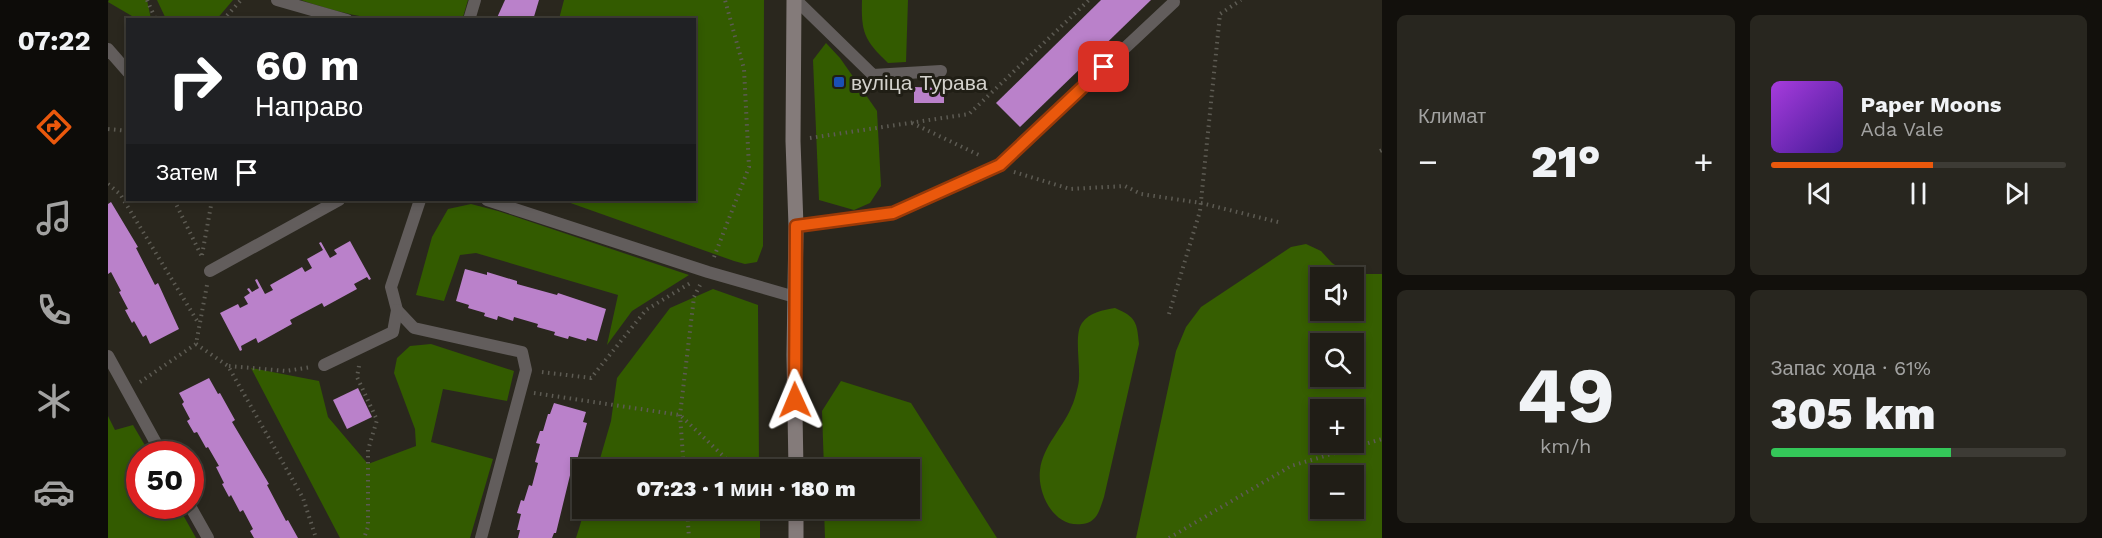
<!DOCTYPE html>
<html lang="ru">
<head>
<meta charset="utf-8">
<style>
	:root { --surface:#201d16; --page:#28261f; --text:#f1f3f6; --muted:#a2a2a1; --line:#3d3b35; --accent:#ea580c }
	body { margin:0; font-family:"Work Sans",sans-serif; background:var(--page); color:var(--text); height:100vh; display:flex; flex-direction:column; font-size:22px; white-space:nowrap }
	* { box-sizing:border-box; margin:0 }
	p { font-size:20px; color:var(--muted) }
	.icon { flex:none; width:33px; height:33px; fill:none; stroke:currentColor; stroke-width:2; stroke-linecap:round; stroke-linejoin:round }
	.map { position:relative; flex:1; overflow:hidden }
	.panel { display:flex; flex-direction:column; gap:15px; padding:15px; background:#12100c; width:720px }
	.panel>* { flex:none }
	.top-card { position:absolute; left:18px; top:18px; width:570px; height:183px; border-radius:0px; box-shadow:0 3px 9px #0003,0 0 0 2px var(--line); background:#202124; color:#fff; overflow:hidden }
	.buttons { position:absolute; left:1202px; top:267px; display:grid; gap:12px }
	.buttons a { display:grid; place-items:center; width:54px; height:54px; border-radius:0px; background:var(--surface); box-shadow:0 3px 9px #0003,0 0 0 2px var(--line); font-size:30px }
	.speed { position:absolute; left:18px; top:441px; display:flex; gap:12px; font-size:30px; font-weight:700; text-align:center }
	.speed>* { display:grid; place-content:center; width:78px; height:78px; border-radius:50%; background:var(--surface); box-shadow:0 3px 9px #0003,0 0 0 2px var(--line); line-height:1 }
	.speed .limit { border:9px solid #d22; background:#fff; color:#111 }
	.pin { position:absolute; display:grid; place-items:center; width:51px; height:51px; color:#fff; margin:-26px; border-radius:12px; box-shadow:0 3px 9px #0006 }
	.me { position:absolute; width:66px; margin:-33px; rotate:359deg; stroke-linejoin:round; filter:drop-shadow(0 0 4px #0008) }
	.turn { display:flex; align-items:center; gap:21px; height:126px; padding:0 30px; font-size:27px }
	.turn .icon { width:78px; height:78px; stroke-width:2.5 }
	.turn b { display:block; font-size:42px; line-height:51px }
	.then { display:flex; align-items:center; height:57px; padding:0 30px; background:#0003; gap:12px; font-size:22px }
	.big { font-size:45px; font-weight:800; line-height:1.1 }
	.panel .widget { flex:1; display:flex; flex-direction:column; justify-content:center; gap:9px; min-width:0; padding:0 21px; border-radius:9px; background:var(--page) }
	.panel .dial { align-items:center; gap:0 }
	.dial b { font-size:78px; line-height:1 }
	.song { display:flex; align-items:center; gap:18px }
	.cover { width:72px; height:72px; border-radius:9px; background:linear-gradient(135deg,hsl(280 70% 55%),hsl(260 70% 35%)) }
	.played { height:6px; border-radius:3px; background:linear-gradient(90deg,var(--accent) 55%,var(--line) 55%) }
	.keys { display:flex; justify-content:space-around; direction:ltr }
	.heat { display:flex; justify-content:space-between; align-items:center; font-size:33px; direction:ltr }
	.charge { height:9px; border-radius:4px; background:linear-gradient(90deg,#34c759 61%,var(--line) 0) }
	.panel .tiles { flex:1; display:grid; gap:15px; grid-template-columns:repeat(2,1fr) }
	.trip { position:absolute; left:464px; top:459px; width:348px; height:60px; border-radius:0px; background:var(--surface); box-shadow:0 3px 9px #0003,0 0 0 2px var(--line); font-weight:800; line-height:60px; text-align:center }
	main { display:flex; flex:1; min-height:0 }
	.menu { display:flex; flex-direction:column; width:108px; justify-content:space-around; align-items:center; background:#0d0c09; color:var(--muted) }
	.menu .icon { width:42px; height:42px }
	.menu .on { color:var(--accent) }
	.menu b { font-size:27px; color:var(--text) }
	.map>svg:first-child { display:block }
</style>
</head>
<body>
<main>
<nav class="menu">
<b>07:22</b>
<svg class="icon on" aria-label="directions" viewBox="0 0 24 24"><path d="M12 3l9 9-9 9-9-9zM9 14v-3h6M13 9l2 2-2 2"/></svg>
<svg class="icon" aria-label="music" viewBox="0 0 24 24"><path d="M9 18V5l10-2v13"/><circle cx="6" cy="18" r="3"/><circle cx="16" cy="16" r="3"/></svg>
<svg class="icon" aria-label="phone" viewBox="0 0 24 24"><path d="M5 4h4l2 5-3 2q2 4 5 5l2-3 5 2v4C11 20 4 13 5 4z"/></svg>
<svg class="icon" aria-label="climate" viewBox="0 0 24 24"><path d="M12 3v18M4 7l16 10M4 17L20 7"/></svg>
<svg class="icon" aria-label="car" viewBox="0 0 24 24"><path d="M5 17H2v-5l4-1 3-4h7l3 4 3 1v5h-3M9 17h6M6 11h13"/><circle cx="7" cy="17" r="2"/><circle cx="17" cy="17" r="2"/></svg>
</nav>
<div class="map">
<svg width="1274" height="538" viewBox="0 0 1274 538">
	<rect width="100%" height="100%" fill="#2a271e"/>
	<!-- green -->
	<g fill="#335b00">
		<polygon points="1,0 39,0 43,19 29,19 0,2"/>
		<polygon points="49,0 125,0 108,20 58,19"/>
		<path d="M193,0H360L355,17C348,21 338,21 332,17C289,28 234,14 193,0Z"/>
		<polygon points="456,0 656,0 655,246 649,262 637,264 626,261 454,200 586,200 586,20 451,19"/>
		<path d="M754,0H800L798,62L780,63C756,40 753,32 754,0Z"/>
		<polygon points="718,43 732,58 769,111 773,186 762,203 746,210 711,200 705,60"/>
		<polygon points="363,204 390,211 581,275 524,311 499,345 510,295 368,253 352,255 336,301 308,295 324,237 340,209"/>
		<polygon points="605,289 650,305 651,469 489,469 503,421 509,378 562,308"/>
		<polygon points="323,344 406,371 399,401 335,389 323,442 385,459 362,538 232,538 143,368 211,381 220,417 260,464 308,446 307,429 286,373 289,358 302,346"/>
		<polygon points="733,381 803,403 889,538 717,538 716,509 801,508 801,470 716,469 714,411"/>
		<polygon points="0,416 7,430 25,425 42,454 32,454 32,506 70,506 88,538 0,538"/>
		<polygon points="477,509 652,509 652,538 468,538"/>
	</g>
	<!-- forest -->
	<g fill="#365e01" fill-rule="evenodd">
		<path d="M1198,244L1213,251L1224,263L1238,272L1256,274H1274V538H1028L1068,351L1078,327L1093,307L1183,247ZM1212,278H1245V310H1212ZM1212,344H1245V376H1212ZM1212,410H1245V442H1212ZM1212,476H1245V508H1212Z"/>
		<path d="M1007,308C1028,317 1029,322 1031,344L996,497C994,503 992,510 989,515C986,520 980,524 974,524C947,528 929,495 932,470C935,446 954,429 963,408C966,402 968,394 970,386C974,369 965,336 974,323C982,312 995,310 1007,308Z"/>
	</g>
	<!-- building -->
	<g fill="#ba81ca">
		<polygon points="397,0 431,0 425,20 388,20"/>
		<polygon points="993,0 1043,0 912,127 888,103"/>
		<polygon points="806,87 836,88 836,103 806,103"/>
		<polygon points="3,202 30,247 28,248 47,285 50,283 71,329 42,344 38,335 35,337 26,321 24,323 17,310 20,309 11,292 13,291 3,272 0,274 0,204"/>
		<polygon points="242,241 263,279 261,280 259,277 246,284 249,289 216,307 214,303 182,320 184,324 150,343 148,338 133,346 134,350 132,351 112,313 130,304 132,308 140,304 136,297 142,293 139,289 141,288 144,292 151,288 147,280 149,279 157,294 165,290 162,285 194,267 197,272 204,268 199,259 215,250 211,243 213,242 222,258 229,254 226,250"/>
		<polygon points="357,269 379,275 379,272 409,281 409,284 449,295 450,293 498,309 489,341 479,338 478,341 461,336 460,339 446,335 447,332 429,327 430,324 406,317 405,321 390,316 389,320 376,316 377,313 360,308 361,305 348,301"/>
		<polygon points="101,378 110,394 112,393 127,420 124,422 161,484 159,485 178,521 180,520 190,538 146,538 142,531 145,529 135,510 132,512 123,495 121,497 114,484 116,483 108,467 111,466 100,447 98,448 89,432 86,433 79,421 82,419 74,404 76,402 71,393"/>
		<polygon points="250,388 264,417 239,429 225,400"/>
		<polygon points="446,403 478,412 475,422 479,423 476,434 468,464 465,463 448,533 446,533 444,538 410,538 412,530 409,530 413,514 409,513 413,500 416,501 421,485 424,486 430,463 427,462 432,444 428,443 432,431 435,431 440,414 442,414"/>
	</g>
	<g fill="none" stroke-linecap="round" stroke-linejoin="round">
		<!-- path -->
		<g stroke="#5d5b53" stroke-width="4" stroke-dasharray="1.5 4.5" stroke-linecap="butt">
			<polyline points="39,0 48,20"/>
			<polyline points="115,20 133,0"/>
			<polyline points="804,123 873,156"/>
			<polyline points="0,129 20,131"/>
			<polyline points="702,138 861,114 981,0"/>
			<polyline points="1272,151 1274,150"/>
			<polyline points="906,172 962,189 1017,186 1033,194 1093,203 1174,223"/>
			<polyline points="0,184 12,194 91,324"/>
			<polyline points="66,200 95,259"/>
			<polyline points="94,255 104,200"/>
			<polyline points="606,257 641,167 636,69 617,0"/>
			<polyline points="1061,314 1092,211 1112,14 1133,0"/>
			<polyline points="88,344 120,366 195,498 208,538"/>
			<polyline points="121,366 178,371 203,367"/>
			<polyline points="251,366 249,377 269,420 260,450 260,527 256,538"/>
			<polyline points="434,372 483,378 538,310 584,282"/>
			<polyline points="32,382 88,344 99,285"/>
			<polyline points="426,393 572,415 630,470"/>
			<polyline points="576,470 572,415 586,297 592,285"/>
			<polyline points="579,508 581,538"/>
			<polyline points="1061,538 1183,466 1274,439"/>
		</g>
		<!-- service -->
		<g stroke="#625d5c" stroke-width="12">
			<polyline points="169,0 239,20"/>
			<polyline points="688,0 765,75 833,71"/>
			<polyline points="361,20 367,0"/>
			<polyline points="0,49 20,72"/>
			<polyline points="312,200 283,287 289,310 306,328 414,352 418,370 373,538"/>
			<polyline points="379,200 600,272 687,297"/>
			<polyline points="688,226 785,213 892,165 1066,2"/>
			<polyline points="102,271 231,200"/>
			<polyline points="0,356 54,454"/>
			<polyline points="216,365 285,332 289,310"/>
			<polyline points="82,506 100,538"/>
		</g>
		<!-- secondary -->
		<g stroke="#847b7a" stroke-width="15">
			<polyline points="686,0 685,141 688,226 686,355 688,470"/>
			<polyline points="688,538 688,508"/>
		</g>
	</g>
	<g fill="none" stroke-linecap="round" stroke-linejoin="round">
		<defs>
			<polyline id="route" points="687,400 688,226 785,213 892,165 996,67"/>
		</defs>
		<!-- route casing -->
		<use href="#route" stroke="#983908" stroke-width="15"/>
		<!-- route -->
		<use href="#route" stroke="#ea580c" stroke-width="10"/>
	</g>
	<!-- markers -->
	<rect fill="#1a4fb4" stroke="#201e15" stroke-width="2" x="725" y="76" width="12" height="12" rx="3"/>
	<g text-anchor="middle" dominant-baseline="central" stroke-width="6" stroke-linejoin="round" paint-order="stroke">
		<!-- poi labels -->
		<g font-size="21" fill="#d3d1cc" stroke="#201e15" text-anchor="start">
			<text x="743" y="82">вуліца Турава</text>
		</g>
	</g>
</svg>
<div class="buttons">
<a><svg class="icon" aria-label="sound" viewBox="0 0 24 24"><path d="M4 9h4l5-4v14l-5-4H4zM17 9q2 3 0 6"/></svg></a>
<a><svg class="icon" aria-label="search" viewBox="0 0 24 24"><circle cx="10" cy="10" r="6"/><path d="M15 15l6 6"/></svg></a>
<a>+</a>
<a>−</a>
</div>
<div class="speed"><div class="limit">50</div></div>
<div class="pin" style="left:996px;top:67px;background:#d93025"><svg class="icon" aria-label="arrive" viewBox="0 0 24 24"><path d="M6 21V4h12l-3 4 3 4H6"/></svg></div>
<svg class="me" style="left:687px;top:400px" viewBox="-20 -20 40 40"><path d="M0-17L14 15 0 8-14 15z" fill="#ea580c" stroke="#fff" stroke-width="4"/></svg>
<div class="trip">07:23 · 1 мин · 180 m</div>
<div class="top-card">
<div class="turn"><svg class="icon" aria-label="right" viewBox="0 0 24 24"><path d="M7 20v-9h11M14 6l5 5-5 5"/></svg><div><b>60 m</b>Направо</div></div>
<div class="then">Затем<svg class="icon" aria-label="arrive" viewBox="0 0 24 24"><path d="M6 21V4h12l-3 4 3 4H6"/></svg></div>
</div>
</div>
<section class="panel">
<div class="tiles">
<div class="widget"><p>Климат</p>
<div class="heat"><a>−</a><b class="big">21°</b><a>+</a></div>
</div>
<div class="widget">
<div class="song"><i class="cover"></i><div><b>Paper Moons</b><p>Ada Vale</p></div></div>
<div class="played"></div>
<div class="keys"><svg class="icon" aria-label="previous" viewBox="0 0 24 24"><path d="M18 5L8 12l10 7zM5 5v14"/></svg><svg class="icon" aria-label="pause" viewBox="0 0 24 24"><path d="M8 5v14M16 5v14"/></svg><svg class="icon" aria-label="next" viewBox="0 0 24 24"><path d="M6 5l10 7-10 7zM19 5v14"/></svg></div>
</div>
<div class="widget dial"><b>49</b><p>km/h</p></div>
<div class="widget"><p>Запас хода · 61%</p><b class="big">305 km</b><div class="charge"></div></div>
</div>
</section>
</main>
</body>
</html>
